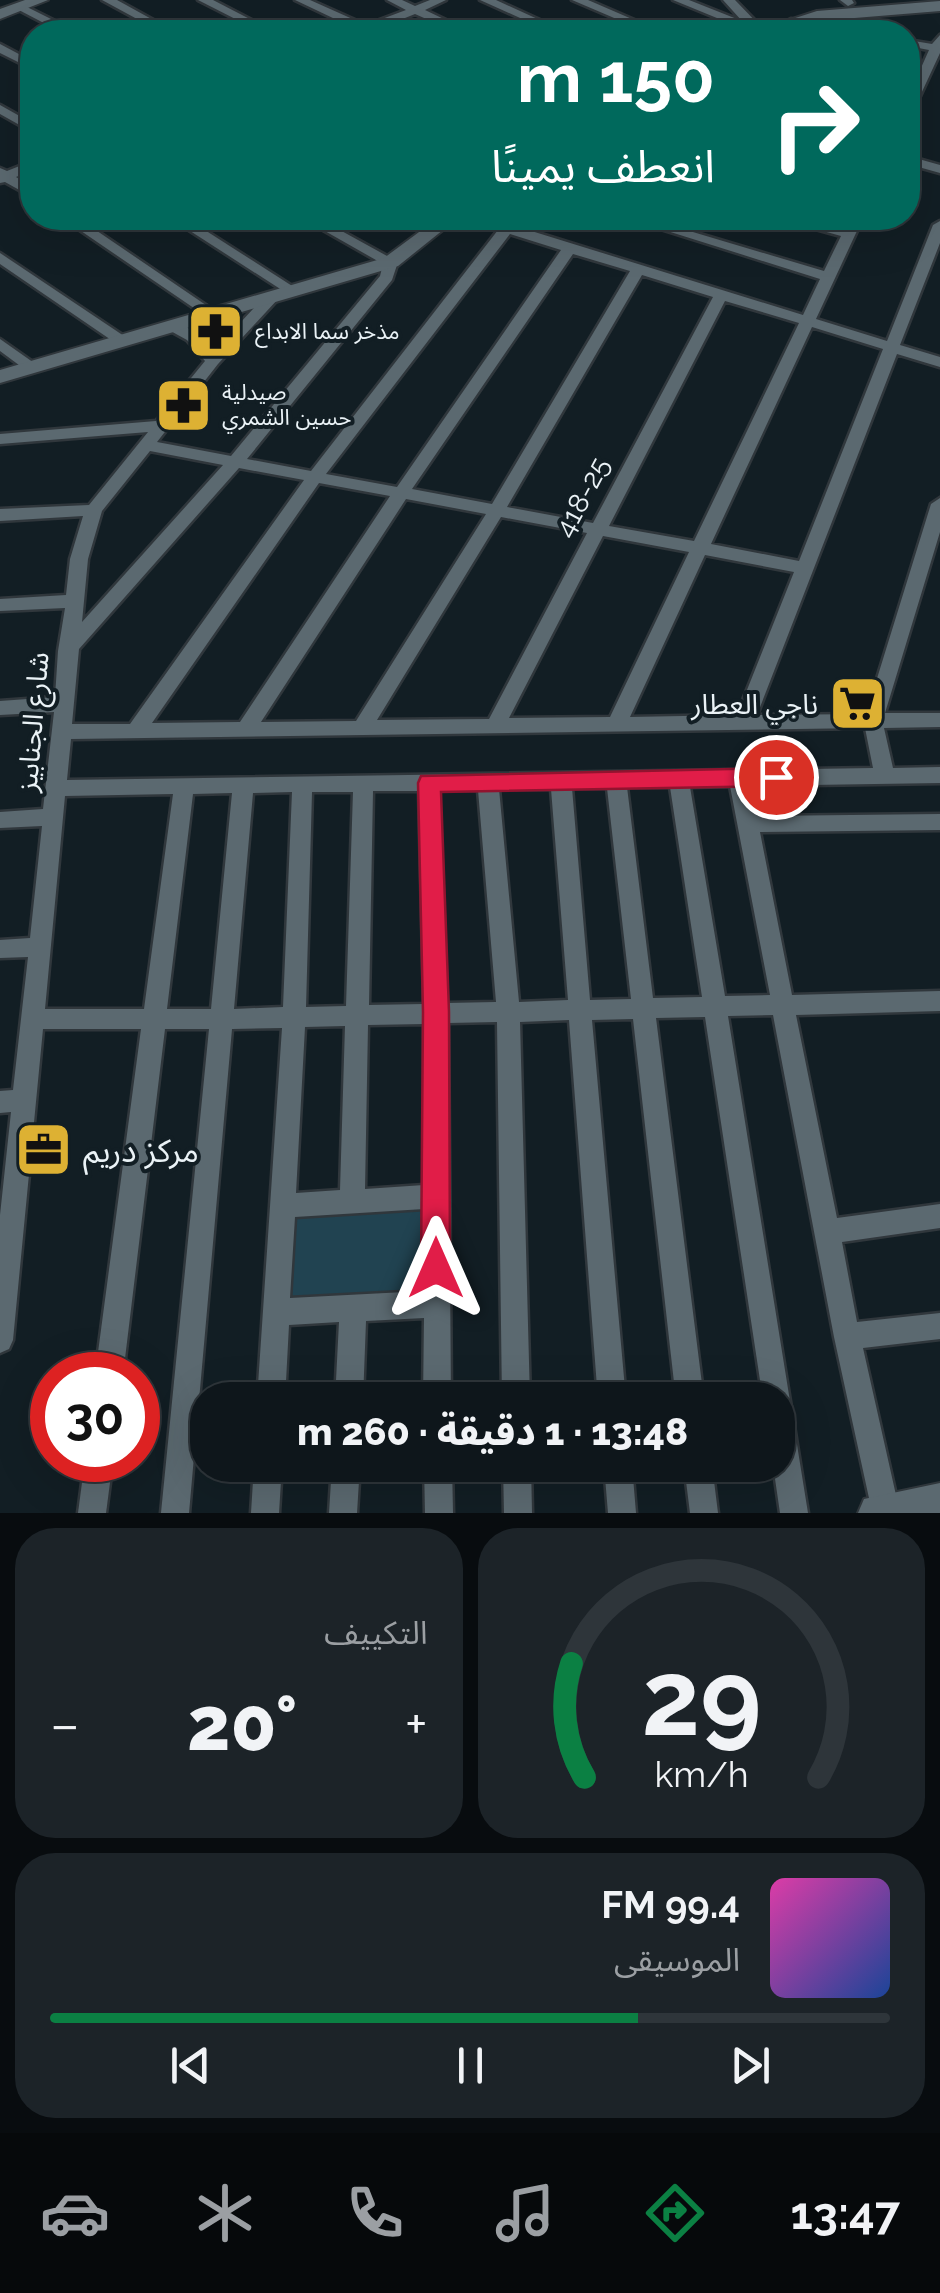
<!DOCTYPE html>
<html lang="ar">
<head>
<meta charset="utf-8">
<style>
	:root { --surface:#0e161b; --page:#1c2328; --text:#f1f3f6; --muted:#9b9fa3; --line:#2e353a; --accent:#0b8043 }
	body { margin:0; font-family:Raleway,"Noto Sans Arabic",sans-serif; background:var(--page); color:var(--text); direction:rtl; height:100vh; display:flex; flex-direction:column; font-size:38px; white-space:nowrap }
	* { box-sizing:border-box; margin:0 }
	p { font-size:32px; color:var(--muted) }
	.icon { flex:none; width:55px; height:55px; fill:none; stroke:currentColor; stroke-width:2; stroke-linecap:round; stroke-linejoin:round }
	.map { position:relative; height:1513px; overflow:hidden; direction:ltr }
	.side { display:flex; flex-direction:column; gap:15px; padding:15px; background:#080c0f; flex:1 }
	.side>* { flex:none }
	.top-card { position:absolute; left:20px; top:20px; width:900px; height:210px; border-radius:40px; box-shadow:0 10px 40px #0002,0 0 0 2px var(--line); direction:rtl; background:#00695c; color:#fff; overflow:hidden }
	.speed { position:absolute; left:30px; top:1352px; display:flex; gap:20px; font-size:50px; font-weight:700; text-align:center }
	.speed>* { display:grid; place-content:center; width:130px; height:130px; border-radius:50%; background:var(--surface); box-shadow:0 10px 40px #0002,0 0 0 2px var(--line); line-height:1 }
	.speed .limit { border:15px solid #d22; background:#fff; color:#111 }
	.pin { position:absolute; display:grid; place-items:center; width:85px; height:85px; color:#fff; margin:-42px; border:5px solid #fff; border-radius:50%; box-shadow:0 2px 10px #0007 }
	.me { position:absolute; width:110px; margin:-55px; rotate:0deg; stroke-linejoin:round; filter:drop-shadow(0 0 8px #0008) }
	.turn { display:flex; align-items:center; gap:35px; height:210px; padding:0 40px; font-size:45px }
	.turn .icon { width:130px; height:130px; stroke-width:2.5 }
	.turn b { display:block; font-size:70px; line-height:85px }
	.big { font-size:75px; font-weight:800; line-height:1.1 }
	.side .card { flex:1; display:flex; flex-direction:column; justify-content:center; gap:15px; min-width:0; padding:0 35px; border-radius:40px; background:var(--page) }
	.side .dial { align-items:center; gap:0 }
	.dial svg { height:260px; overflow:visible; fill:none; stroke:var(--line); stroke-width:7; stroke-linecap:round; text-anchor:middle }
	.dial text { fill:var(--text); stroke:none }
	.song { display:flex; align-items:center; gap:30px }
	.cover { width:120px; height:120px; border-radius:15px; background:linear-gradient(135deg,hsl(320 70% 55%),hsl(220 70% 35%)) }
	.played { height:10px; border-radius:5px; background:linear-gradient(90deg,var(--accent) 70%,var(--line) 70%) }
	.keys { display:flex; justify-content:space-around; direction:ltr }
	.heat { display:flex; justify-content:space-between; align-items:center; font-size:55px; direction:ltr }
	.side .tiles { flex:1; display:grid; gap:15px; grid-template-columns:1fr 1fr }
	.card:last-child { grid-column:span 2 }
	.trip { position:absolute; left:190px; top:1382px; width:605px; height:100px; border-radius:40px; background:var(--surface); box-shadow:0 10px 40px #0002,0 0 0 2px var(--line); font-weight:800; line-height:100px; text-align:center; direction:rtl }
	.tabs { display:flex; height:160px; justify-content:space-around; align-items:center; background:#06090b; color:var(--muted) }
	.tabs .icon { width:70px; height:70px }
	.tabs .on { color:var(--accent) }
	.tabs b { font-size:45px; color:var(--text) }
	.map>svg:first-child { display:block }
</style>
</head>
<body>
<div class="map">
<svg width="940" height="1513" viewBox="0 0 940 1513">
	<rect width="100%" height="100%" fill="#121e24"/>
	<!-- green -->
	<polygon fill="#214351" points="430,1202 431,1299 282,1304 287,1211"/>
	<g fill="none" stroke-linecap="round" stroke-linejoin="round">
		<defs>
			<g id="street">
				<polygon points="102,0 117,0 175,32 161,32"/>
				<polygon points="198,0 213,0 275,32 261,32"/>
				<polygon points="295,0 310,0 366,25 406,10 387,0 402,0 415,6 430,0 446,0 425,10 471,32 456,32 415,14 375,30 376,32 355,32 356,29"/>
				<polygon points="480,0 496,0 566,32 551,32"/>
				<polygon points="572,0 588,0 662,32 647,32"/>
				<polygon points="673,0 689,0 742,21 723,0 735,0 766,32 751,32"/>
				<polygon points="840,0 852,0 854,3 848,6"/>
				<polygon points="21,4 73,30 75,32 61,32 17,9 15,7"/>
				<polygon points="791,19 849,29 855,32 832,32 787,24 785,22"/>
				<polygon points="940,35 940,53 914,109 908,113 908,97 929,50 908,46 908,40 932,44"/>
				<polygon points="0,44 32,61 32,69 0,53"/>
				<polygon points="0,105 32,123 32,132 0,114"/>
				<polygon points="908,156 940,165 940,173 908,164"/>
				<polygon points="32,161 32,170 16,177 32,187 32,197 5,182 0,183 0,168 7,171"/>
				<polygon points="62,218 78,218 219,314 217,317 207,317"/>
				<polygon points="170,218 186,218 300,291 288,294"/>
				<path d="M302,218H318L398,262L392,280L247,459L311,471L498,230L467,221L465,218H485L512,225L803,315L820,279L626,218H646L824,271L841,236L787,221L785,218H806L844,228L849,218H863L816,319L887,341L933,225L940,221V243L900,345L940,357V367L897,354L757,715L866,714L931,504L940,498V532L885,713H940V727L884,728L893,768L940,767V783L751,786L757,816L940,814V830L760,832L792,995L940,991V1011L796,1015L837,1218L940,1204V1228L842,1242L857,1322L940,1313V1339L863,1348L900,1513L872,1512L834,1337L773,1015L728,1016L808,1513H780L773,1465H778V1400H763L705,1017L656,1018L704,1400H676L633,1019L592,1020L626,1400H598L569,1020L520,1022L530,1400H502L497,1022L448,1023L451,1400H423L424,1318L366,1321L363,1400H335L339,1322L289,1325L285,1400H257L282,1028L232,1029L189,1513H161L209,1029H165L123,1375H95L141,1029H43L13,1340L9,1349L0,1353V1215L11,1112L0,1113V1091L13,1090L28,957L0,958V940L30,938L42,826L0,828V812L43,809L54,712L0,715V701L55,697L58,651L65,608L0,611V599L66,595L70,559L83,516L0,521V509L89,505L148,432L0,444V434L156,421L205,361L187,340L167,329V323C187,321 201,338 213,352L268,293H278V299L218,364L157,442L231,456L380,276L383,264ZM510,234L561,250L397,487L326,474ZM573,254L630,271L492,504L412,489ZM642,275L713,297L593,523L507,507ZM725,301L799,323L694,541L609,526ZM812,327L883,349L799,561L711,544ZM150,451L223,465L82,622L88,559L102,511ZM239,468L304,480L130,724H72L79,649ZM319,483L390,496L240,722L152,723ZM406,499L486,514L356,721L261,722ZM501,517L587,533L489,719L377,720ZM603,536L689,552L610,717L509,718ZM705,555L794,572L737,715L630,717ZM865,728L873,768L67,780L71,739ZM730,786L770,995L725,996L690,787ZM627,787H670L702,997L653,998ZM572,788H607L631,999L590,1000ZM499,789H551L568,1000L519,1002ZM439,790H478L496,1002L447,1003ZM373,791H419L424,1004L369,1005ZM292,792L283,1007L234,1009L253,793ZM312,792H353L346,1006L306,1007ZM232,793L211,1009H167L193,794ZM173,794L144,1009H45L65,796ZM424,1024V1185L365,1189L368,1025ZM345,1026L340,1190L296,1193L305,1027ZM424,1209V1291L290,1298L295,1217Z"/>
				<polygon points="403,218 420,218 438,229 426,232"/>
				<polygon points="0,253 127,338 127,344 117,344 0,264"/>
				<polygon points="0,339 37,365 37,371 27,371 0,351"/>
				<polygon points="85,1460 113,1460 106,1513 78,1513"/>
				<polygon points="254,1465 282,1465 279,1513 251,1513"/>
				<polygon points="332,1465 360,1465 357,1513 329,1513"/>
				<polygon points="424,1465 452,1465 453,1513 425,1513"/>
				<polygon points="503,1465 531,1465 532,1513 504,1513"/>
				<polygon points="604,1465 632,1465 636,1513 608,1513"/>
				<polygon points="684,1465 712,1465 718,1513 690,1513"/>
			</g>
			<g id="secondary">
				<polygon points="25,0 48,0 0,19 0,9"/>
				<polygon points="940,1 940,11 818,21 776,32 752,32 817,11"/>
				<polygon points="438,218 458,218 398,266 0,383 0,370 384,258"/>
				<polygon points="940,1483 940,1513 858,1513 864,1499"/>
			</g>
		</defs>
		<!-- street casing -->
		<use href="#street" stroke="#30373c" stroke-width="5"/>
		<!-- secondary casing -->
		<use href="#secondary" stroke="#30373c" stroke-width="4"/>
		<!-- street -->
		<use href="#street" fill="#5b6970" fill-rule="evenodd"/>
		<!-- secondary -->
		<use href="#secondary" fill="#5b6970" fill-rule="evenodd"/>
	</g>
	<!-- route -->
	<polygon fill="#e11d48" stroke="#92132f" stroke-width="2.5" points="776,768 787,777 776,786 441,792 449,1012 450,1268 446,1279 436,1283 425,1279 421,1268 423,1012 418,783 421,776"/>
	<!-- icons -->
	<defs>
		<symbol id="pharmacy-square" viewBox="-11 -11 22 22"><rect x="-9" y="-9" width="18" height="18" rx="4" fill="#ddb133" stroke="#121e24"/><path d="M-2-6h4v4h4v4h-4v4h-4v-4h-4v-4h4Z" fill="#111"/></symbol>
		<symbol id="supermarket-square" viewBox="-11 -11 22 22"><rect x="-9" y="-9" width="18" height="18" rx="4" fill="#ddb133" stroke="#121e24"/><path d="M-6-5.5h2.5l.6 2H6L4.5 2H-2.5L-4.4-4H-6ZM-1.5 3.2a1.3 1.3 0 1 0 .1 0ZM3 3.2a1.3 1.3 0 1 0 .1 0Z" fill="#111"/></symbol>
		<symbol id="office-square" viewBox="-11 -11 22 22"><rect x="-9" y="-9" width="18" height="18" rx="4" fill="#ddb133" stroke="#121e24"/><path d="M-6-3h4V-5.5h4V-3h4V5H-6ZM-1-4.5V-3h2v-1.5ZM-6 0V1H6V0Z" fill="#111"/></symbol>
	</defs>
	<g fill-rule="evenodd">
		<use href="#pharmacy-square" x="184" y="300" width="63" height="63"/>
		<use href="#pharmacy-square" x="152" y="374" width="63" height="63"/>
		<use href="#supermarket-square" x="826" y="672" width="63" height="63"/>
		<use href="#office-square" x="12" y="1118" width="63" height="63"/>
	</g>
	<g text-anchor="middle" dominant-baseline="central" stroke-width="8" stroke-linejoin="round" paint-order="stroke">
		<!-- far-poi labels -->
		<g font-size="22" fill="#eaf2f6" stroke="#121e24" text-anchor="start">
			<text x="255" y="331">مذخر سما الابداع</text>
			<text x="222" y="392">صيدلية<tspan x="222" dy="25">حسين الشمري</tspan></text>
		</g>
		<!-- street labels -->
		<g font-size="28" fill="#eaf2f6" stroke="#121e24">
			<text transform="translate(582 497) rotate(-62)">418-25</text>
			<text transform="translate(33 722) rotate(-85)">شارع الجنابيز</text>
		</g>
		<!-- poi labels -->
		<g font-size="28" fill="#eaf2f6" stroke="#121e24" text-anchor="end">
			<text x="818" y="704">ناجي العطار</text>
		</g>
		<!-- near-poi labels -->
		<g font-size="32" fill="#eaf2f6" stroke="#121e24" text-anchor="start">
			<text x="83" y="1150">مركز دريم</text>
		</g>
	</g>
</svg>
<div class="speed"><div class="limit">30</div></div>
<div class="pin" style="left:776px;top:777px;background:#d93025"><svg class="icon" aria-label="arrive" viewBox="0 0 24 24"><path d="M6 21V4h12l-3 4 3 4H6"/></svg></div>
<svg class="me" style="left:436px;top:1268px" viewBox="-20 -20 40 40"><path d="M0-17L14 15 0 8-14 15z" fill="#e11d48" stroke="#fff" stroke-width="4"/></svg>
<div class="trip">13:48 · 1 دقيقة · 260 m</div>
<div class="top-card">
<div class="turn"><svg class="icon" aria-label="right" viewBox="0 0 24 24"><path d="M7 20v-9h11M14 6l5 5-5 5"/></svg><div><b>150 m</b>انعطف يمينًا</div></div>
</div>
</div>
<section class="side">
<div class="tiles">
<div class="card dial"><svg viewBox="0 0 100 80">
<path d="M14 69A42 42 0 1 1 86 69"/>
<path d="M14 69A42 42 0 0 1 10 34" stroke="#0b8043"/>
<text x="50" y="56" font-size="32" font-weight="700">29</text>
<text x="50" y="72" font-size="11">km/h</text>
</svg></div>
<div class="card"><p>التكييف</p>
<div class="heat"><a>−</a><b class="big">20°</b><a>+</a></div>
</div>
<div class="card">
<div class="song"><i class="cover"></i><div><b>99.4 FM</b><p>الموسيقى</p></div></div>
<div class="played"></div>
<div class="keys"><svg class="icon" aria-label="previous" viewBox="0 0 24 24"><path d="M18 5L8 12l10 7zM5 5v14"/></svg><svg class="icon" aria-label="pause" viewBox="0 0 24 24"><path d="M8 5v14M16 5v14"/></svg><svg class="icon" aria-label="next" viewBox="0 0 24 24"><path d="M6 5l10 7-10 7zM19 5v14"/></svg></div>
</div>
</div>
</section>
<nav class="tabs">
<b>13:47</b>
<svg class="icon on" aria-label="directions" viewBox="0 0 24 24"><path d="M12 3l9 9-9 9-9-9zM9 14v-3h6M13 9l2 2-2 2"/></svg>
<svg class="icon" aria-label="music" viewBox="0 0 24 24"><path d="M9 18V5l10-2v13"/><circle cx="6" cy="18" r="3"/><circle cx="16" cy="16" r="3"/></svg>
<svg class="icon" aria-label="phone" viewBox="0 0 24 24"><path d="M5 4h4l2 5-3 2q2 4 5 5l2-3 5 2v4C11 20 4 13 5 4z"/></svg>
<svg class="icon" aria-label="climate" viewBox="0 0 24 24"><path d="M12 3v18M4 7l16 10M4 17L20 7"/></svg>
<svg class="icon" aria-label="car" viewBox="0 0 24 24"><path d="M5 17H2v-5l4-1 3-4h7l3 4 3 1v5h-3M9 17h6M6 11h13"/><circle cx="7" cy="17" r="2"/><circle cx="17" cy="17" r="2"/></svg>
</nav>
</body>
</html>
